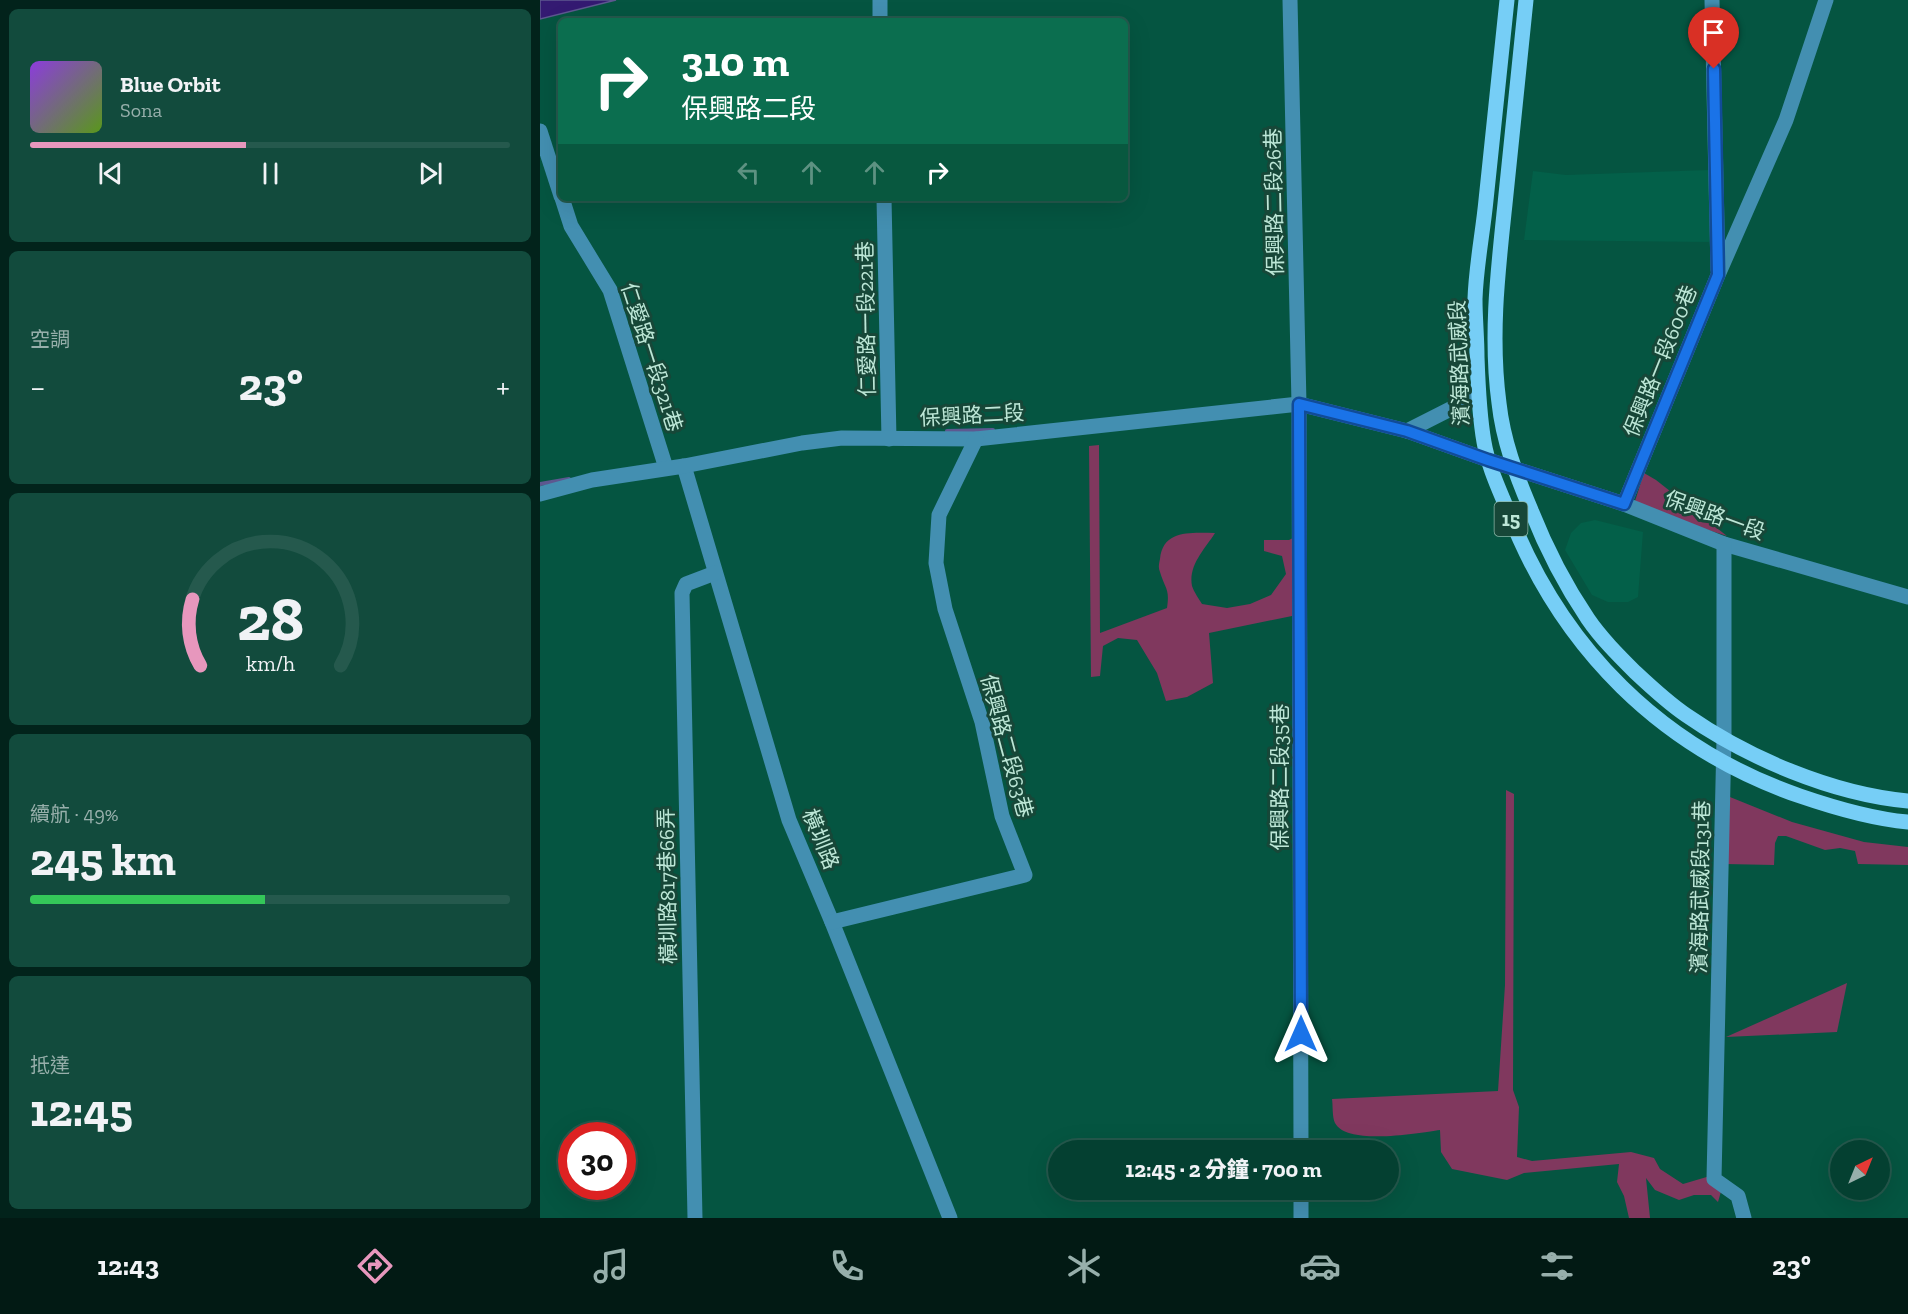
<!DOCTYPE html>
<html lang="zh-TW">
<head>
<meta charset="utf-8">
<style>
	:root { --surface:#044031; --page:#124b3d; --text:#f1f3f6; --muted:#97afab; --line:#25594d; --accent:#e797bd }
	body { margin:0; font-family:"Zilla Slab","Noto Sans TC",serif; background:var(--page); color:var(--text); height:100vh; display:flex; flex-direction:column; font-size:22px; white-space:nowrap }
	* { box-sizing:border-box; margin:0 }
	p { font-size:20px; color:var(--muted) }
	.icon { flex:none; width:33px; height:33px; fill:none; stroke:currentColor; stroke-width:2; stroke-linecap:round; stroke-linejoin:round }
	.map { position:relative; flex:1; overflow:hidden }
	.details { display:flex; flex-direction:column; gap:9px; padding:9px; background:#02231b; width:540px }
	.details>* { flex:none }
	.top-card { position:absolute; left:18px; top:18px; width:570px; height:183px; border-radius:9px; box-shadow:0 6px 24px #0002,0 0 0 2px var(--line); background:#0b6e4f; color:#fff; overflow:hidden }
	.needle { width:39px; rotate:43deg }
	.controls { position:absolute; left:1290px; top:1140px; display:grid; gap:12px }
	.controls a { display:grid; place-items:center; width:60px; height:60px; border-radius:50%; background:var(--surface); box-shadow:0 6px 24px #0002,0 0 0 2px var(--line); font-size:30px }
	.speed { position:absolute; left:18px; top:1122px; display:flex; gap:12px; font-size:30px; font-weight:700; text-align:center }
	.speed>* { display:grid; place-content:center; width:78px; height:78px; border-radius:50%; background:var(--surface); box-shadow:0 6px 24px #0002,0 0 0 2px var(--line); line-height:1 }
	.speed .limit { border:9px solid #d22; background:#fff; color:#111 }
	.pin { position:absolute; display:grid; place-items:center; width:51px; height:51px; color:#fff; margin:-62px -26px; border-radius:50% 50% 50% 0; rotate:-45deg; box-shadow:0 0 6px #0007 }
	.pin .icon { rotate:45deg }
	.me { position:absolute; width:66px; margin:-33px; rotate:0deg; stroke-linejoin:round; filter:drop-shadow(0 0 4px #0008) }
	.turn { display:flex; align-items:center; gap:21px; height:126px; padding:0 24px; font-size:27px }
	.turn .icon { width:78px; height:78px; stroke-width:2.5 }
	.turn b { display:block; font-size:42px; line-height:51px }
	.lanes { display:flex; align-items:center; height:57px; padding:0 24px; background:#0003; justify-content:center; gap:30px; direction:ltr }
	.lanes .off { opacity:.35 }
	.big { font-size:45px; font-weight:800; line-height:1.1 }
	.details .widget { flex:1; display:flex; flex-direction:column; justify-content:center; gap:9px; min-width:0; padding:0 21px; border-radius:9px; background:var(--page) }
	.details .dial { align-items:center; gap:0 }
	.dial svg { height:156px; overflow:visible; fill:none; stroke:var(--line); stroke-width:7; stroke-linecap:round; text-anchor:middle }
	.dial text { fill:var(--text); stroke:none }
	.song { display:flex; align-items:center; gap:18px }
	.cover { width:72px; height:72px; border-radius:9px; background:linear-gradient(135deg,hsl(270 70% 55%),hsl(90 70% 35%)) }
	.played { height:6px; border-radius:3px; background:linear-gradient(90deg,var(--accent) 45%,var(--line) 45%) }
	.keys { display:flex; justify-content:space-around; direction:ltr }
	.heat { display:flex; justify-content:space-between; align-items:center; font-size:33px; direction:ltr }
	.charge { height:9px; border-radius:4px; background:linear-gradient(90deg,#34c759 49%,var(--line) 0) }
	.trip { position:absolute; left:508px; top:1140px; width:351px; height:60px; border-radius:30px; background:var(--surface); box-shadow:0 6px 24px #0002,0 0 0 2px var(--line); font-weight:800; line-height:60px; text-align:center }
	.tabs { display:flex; height:96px; justify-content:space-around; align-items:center; background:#021a14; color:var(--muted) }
	.tabs .icon { width:42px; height:42px }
	.tabs .active { color:var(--accent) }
	.tabs b { font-size:27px; color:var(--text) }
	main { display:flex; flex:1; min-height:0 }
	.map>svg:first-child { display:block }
</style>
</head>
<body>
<main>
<section class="details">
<div class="widget">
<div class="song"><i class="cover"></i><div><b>Blue Orbit</b><p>Sona</p></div></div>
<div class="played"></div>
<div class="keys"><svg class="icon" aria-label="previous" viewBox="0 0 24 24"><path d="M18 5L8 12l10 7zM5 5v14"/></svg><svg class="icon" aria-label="pause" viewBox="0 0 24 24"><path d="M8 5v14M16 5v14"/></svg><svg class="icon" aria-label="next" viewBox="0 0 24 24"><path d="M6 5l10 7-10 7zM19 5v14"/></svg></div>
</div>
<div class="widget"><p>空調</p>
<div class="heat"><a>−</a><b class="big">23°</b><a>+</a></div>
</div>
<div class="widget dial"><svg viewBox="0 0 100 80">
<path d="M14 69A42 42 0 1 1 86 69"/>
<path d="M14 69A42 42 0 0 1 10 35" stroke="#e797bd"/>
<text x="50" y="56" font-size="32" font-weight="700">28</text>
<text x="50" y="72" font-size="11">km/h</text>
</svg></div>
<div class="widget"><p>續航 · 49%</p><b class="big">245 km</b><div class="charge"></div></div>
<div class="widget"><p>抵達</p><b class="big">12:45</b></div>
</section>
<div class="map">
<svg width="1368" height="1218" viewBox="0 0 1368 1218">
	<rect width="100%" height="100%" fill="#055541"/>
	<!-- built -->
	<g fill="#036049">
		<polygon points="1169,170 1169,242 984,240 993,171 1026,175"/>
		<polygon points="1055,520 1103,532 1098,597 1088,602 1068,602 1052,595 1025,550 1031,533 1041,523"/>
	</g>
	<!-- green -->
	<g fill="#80385e">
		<path d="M559,445L560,633L627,608C630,588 625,589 620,572C618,568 619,564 620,559C623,529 652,533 675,533C665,549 648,565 652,586C654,592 659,599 662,604L687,608L710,604L731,595L746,574L742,556L724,551V540H749L757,536L752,616L669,633L673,683L647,697L626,701L617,673L597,640L578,638L563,646L560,676L551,677L549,446Z"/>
		<polygon points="1104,473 1116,480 1187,536 1096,507 1095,501"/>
		<path d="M966,790L974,794L973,1090L979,1107L977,1157L992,1161L1091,1152L1114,1158L1120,1169L1143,1184L1170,1176L1182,1188L1178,1202L1171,1195H1154L1139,1200L1115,1190L1106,1178L1110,1218H1089L1084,1196L1077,1182L1079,1164L984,1173L967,1180L912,1169L901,1152L900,1130C879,1133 807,1146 795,1123C792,1117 793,1105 792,1099L958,1091L965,985Z"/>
		<polygon points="1185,795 1252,822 1324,842 1368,847 1368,865 1318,864 1315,851 1300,848 1285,850 1246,836 1238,836 1235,843 1234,865 1185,864"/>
		<polygon points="1307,983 1297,1032 1186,1037"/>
	</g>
	<!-- water -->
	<polygon fill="#341a72" stroke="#5d5890" stroke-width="1.5" points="0,0 76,0 0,19"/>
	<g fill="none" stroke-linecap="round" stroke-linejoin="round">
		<!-- stream -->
		<g stroke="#5d5890" stroke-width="4">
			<polyline points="407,431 453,430"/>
			<polyline points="0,484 29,479"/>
		</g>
		<!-- minor -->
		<g stroke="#438fb1" stroke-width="15">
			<polyline points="340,0 340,21"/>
			<polyline points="750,0 759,404 761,1150"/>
			<polyline points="1172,0 1178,270"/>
			<polyline points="0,131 21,196"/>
			<polyline points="22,198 31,226 70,290 126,468"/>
			<polyline points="344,198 349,439"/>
			<polyline points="867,431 938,395"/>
			<polyline points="144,466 249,820 292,922 410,1218"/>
			<polyline points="0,494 52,480 144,466 262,443 302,438 436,439 759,404 867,431 948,460 1084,504 1184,544 1368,597"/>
			<polyline points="1084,504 1178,275 1246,120 1286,0"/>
			<polyline points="1184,544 1184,739 1174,1179 1198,1196 1204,1218"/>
			<polyline points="292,922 485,875 462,816 442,722 405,609 396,563 399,515 436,439"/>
			<polyline points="761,1190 761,1218"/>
			<polyline points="155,1218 142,593 146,584 175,573"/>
		</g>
		<!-- major -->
		<g stroke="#76cef6" stroke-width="15">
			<path d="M967,0C960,67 953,133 946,200C943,232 936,266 935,299C935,319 937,338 937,357C938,385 939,414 944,442C948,466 959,489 968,511C1021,648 1121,748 1260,796C1295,808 1332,819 1368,822"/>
			<path d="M986,0C979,68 972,136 965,204C958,270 950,336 959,403C963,440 976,475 991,510C1006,548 1025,585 1048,619C1061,638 1078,655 1095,672C1111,687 1128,703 1146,715C1208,758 1292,794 1368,801"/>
		</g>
	</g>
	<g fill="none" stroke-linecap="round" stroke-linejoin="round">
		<defs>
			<polyline id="route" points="761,1034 759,404 867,431 948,460 1084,504 1178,275 1174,69"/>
		</defs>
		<!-- route casing -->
		<use href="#route" stroke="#114b97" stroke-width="15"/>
		<!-- route -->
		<use href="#route" stroke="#1a73e8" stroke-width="10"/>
	</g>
	<g text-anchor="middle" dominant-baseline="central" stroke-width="6" stroke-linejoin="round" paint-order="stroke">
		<!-- shield labels -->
		<rect fill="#174738" stroke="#8bb7a7" stroke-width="1.5" x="954.5" y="502" width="33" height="34" rx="4.5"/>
		<g font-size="20" font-weight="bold" fill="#bde7d7">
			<text x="971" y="519">15</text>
		</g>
		<!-- street labels -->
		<g font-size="21" fill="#bde7d7" stroke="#174738">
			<text transform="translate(734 202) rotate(-91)">保興路二段26巷</text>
			<text transform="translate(326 319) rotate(-91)">仁愛路一段221巷</text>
			<text transform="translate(112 357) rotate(72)">仁愛路一段321巷</text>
			<text transform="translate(1120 361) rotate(-68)">保興路一段600巷</text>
			<text transform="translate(919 363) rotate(-92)">濱海路武威段</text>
			<text transform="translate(432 415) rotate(-3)">保興路二段</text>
			<text transform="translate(1175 515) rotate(20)">保興路一段</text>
			<text transform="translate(467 746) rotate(75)">保興路二段63巷</text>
			<text transform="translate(739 777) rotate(-90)">保興路二段35巷</text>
			<text transform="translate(281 839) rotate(68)">橫圳路</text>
			<text transform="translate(127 886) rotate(-91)">橫圳路817巷66弄</text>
			<text transform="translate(1160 887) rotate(-89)">濱海路武威段131巷</text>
		</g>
	</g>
</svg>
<div class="controls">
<a><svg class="needle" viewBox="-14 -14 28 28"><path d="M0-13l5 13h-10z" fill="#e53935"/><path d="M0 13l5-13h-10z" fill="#97afab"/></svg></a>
</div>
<div class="speed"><div class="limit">30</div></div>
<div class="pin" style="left:1174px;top:69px;background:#d93025"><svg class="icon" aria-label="arrive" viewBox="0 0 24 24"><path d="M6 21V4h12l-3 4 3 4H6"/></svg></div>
<svg class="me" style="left:761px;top:1034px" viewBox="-20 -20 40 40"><path d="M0-17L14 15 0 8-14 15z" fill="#1a73e8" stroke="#fff" stroke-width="4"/></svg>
<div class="trip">12:45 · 2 分鐘 · 700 m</div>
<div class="top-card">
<div class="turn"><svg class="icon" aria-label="right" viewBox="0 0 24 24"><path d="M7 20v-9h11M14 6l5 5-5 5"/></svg><div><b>310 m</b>保興路二段</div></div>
<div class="lanes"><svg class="icon off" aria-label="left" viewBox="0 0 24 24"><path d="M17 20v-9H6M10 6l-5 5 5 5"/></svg><svg class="icon off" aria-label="ahead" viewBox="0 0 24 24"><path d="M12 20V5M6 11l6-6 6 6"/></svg><svg class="icon off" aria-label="ahead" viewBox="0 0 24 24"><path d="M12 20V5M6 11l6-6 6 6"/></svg><svg class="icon" aria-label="right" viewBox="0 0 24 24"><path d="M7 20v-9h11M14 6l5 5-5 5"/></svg></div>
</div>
</div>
</main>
<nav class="tabs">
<b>12:43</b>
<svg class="icon active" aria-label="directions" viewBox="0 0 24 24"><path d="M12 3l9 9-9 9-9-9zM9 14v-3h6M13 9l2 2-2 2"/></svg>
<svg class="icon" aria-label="music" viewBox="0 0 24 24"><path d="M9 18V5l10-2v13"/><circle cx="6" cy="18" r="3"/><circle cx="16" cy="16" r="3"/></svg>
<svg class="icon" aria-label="phone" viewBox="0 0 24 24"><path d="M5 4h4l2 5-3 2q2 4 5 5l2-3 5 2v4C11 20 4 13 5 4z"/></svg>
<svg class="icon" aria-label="climate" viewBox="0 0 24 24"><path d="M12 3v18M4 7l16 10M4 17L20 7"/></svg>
<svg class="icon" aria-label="car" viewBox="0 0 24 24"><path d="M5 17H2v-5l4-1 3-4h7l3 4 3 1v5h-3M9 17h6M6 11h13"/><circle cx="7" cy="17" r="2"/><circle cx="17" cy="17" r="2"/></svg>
<svg class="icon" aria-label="filters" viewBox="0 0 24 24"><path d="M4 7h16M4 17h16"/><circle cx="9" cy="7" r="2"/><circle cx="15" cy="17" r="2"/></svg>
<b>23°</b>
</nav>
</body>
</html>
